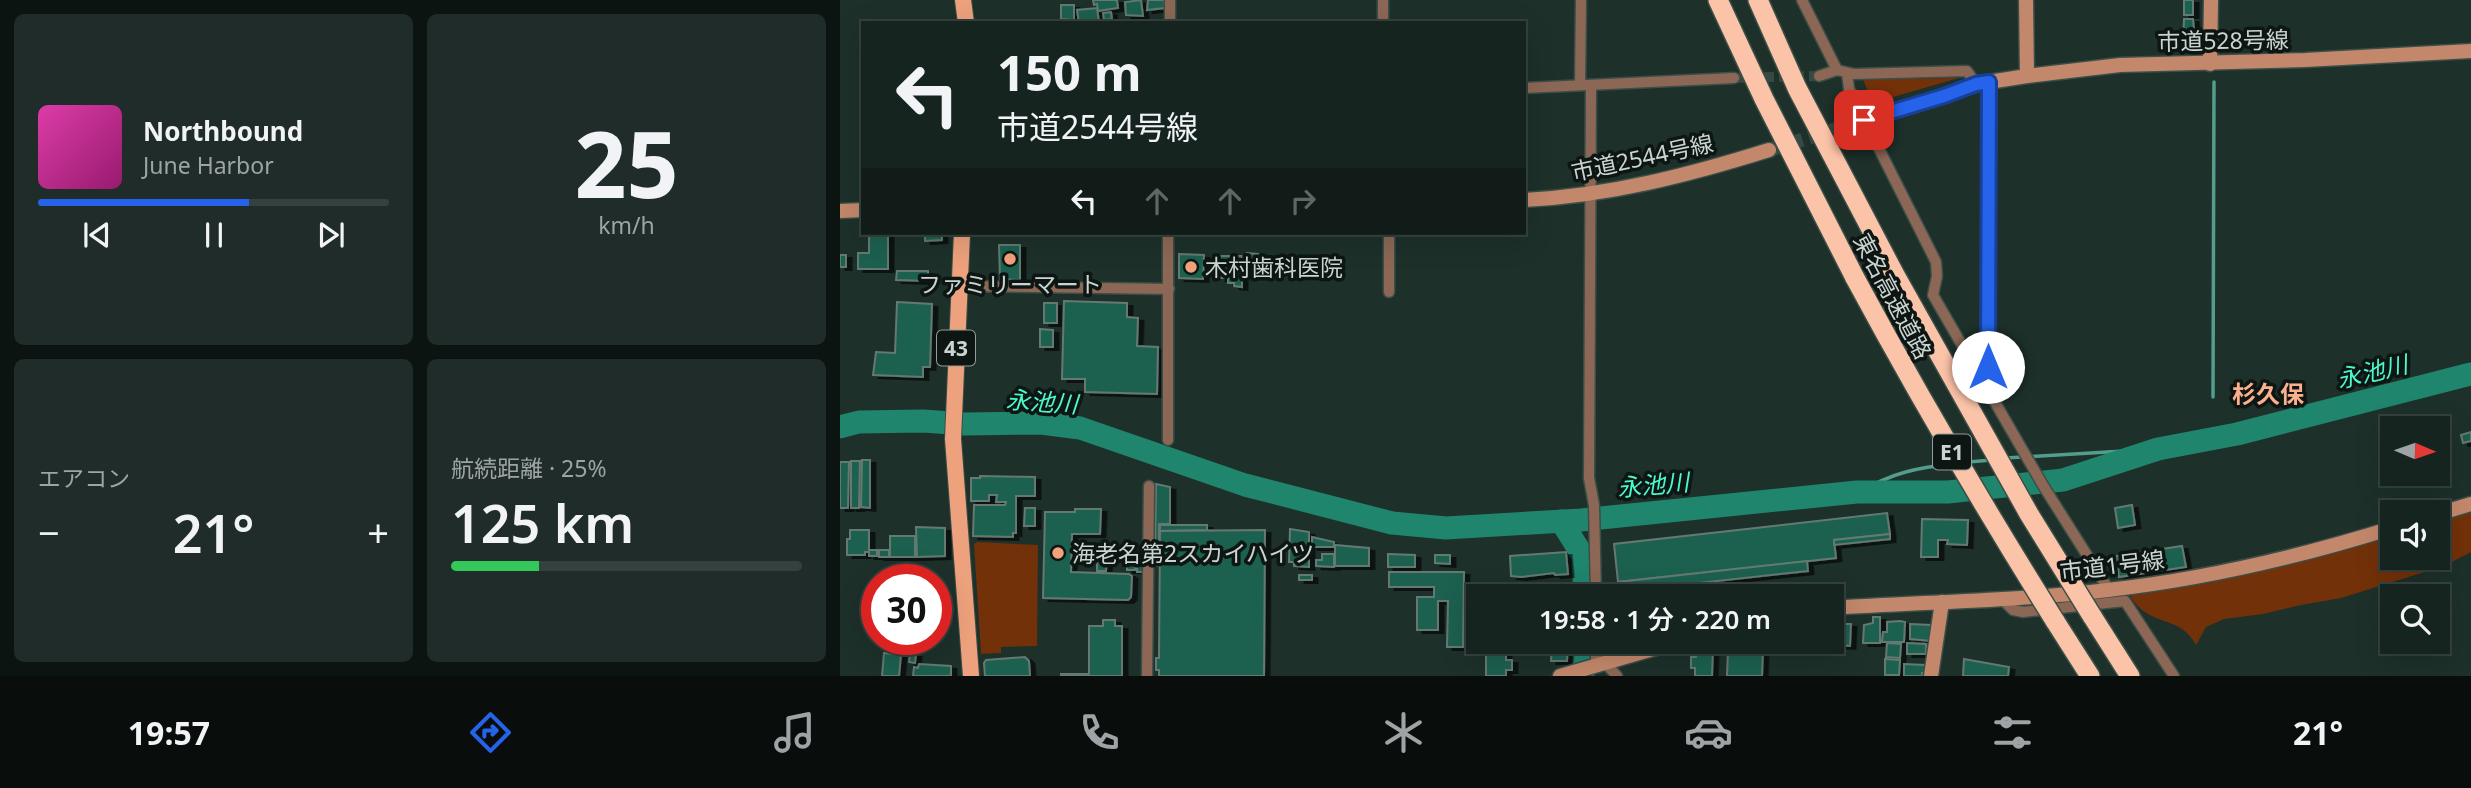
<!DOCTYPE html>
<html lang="ja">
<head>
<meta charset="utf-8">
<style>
	:root { --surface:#162420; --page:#1f2c29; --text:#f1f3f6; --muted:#9ea4a5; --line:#35413e; --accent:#2563eb }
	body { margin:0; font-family:"Noto Sans","Noto Sans JP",sans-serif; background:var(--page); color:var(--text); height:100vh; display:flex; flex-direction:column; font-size:26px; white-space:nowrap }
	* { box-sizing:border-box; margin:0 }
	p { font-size:23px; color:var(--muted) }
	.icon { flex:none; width:38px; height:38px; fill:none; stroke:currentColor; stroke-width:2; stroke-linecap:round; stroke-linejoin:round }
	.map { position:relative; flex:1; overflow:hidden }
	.sheet { display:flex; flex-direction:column; gap:14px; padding:14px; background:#0c1412; width:840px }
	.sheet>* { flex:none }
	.top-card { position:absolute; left:21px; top:21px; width:665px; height:214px; border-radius:0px; box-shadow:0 7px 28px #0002,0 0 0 2px var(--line); background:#162420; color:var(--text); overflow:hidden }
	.needle { width:46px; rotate:92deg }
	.buttons { position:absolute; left:1540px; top:416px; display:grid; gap:14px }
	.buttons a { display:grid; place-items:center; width:70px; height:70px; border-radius:0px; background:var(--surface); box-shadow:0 7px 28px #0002,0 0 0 2px var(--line); font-size:35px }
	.speed { position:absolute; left:21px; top:564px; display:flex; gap:14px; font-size:35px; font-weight:700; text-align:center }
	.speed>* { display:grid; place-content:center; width:91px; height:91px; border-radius:50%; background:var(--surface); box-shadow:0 7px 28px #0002,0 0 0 2px var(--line); line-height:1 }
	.speed .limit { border:10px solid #d22; background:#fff; color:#111 }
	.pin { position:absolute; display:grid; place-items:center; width:60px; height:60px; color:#fff; margin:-30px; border-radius:14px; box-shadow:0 4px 10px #0006 }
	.me { position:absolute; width:77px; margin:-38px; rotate:0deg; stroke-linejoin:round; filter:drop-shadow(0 0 5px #0008) }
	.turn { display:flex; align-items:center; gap:24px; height:147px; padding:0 21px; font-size:32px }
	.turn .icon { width:91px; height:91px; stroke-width:2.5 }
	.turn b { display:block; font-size:49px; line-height:60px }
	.lanes { display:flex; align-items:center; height:66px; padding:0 21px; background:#0003; justify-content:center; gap:35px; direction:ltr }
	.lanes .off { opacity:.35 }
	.big { font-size:52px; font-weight:600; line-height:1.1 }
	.sheet .card { flex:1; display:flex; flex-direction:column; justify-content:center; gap:10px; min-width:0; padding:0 24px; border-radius:10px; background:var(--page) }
	.sheet .dial { align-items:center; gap:0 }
	.dial b { font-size:91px; line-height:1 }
	.song { display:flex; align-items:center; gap:21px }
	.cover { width:84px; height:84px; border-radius:10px; background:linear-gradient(135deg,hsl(320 70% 55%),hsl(320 70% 35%)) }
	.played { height:7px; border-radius:4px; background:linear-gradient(90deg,var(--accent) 60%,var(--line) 60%) }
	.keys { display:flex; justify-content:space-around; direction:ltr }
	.heat { display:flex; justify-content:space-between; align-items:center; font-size:38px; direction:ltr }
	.charge { height:10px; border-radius:5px; background:linear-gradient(90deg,#34c759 25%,var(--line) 0) }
	.sheet .tiles { flex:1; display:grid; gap:14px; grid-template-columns:repeat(2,1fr) }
	.trip { position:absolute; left:626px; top:584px; width:378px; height:70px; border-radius:0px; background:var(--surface); box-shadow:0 7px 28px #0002,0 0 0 2px var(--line); font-weight:600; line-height:70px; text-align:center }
	.menu { display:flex; height:112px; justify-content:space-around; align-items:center; background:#090e0d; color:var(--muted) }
	.menu .icon { width:49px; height:49px }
	.menu .selected { color:var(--accent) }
	.menu b { font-size:32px; color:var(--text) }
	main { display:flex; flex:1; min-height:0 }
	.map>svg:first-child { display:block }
</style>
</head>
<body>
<main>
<section class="sheet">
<div class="tiles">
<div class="card">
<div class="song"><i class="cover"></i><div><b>Northbound</b><p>June Harbor</p></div></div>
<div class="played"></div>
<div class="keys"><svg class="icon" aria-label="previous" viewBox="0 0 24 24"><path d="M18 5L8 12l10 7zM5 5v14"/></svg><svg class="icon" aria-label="pause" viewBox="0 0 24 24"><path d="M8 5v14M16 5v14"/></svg><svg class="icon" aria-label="next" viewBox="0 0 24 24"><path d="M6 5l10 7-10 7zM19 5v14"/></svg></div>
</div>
<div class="card dial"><b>25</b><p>km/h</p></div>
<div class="card"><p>エアコン</p>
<div class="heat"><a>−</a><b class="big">21°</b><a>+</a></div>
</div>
<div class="card"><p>航続距離 · 25%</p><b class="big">125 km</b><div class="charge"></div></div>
</div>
</section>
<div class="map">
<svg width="1631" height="676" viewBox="0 0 1631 676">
	<defs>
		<filter id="shadow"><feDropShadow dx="5.5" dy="3" stdDeviation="0" flood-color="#0009"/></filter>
	</defs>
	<rect width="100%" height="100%" fill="#1d302a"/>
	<!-- green -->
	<g fill="#723109">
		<polygon points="1119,78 1039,101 1030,97 1023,79"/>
		<path d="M1631,509V552L1604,566L1501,598L1461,605L1423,614L1384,619L1366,627L1356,645C1339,613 1310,629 1290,596L1296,590L1552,528V558H1598V515Z"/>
		<polygon points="137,542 198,545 197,646 161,647 161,653 141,654 134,544"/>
	</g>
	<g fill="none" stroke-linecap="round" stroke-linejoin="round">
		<!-- stream -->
		<g stroke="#529d8b" stroke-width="3.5">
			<polyline points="1373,397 1374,82"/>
			<polyline points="1166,458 1318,449"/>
			<polyline points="1128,462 1152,460"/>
			<path d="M1021,492C1050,473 1080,467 1114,464"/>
		</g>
		<!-- river -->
		<g stroke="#1f856d" stroke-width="23">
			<polyline points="0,427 19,422 83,421 125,424 201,423 240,428 405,485 552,523 606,528 741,520 1017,492 1108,492 1223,480 1318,449 1397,434 1631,374"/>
			<polyline points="721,521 743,556 745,597"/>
			<polyline points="743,676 745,642"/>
		</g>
	</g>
	<!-- building -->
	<g fill="#1d614f" stroke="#647972" stroke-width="2" filter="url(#shadow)">
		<polygon points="253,0 277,0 278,8 258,11 257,4 254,5"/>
		<polygon points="301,0 303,16 286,15 285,2"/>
		<polygon points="308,0 324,0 325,8 307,10"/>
		<rect x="1344" y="0" width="9" height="15"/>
		<polygon points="221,5 234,5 234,20 221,19"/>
		<polygon points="257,8 259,22 239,23 237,10"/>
		<polygon points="271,12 272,19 264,20 263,13"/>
		<polygon points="1344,19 1353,19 1355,42 1343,42"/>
		<polygon points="29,233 48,233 48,269 18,269 18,253 29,253"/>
		<polygon points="85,233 102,233 102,240 85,241"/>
		<polygon points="159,245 180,245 180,280 160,279"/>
		<polygon points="407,253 418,254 418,262 407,262"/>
		<polygon points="339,254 364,255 363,279 339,278"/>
		<rect x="0" y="255" width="6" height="12"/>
		<polygon points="376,256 402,256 402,287 394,286 394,283 388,283 388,278 380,278 380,266 376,266"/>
		<polygon points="57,271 88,271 88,281 56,280"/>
		<polygon points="224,301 287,303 287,317 298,318 297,346 318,347 317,394 245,392 245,379 222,379"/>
		<polygon points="57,302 92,304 90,367 83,367 83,377 33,375 36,352 55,353"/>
		<rect x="204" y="303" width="13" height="20"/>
		<polygon points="200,329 213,330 213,347 200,347"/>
		<polygon points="1631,432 1631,441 1623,443 1621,435"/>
		<polygon points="22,460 30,460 30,508 21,507"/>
		<polygon points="11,461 20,461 19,508 11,508"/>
		<polygon points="0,462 9,462 8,508 0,508"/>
		<polygon points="140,476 195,477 195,496 176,496 176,533 173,533 173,537 133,536 134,505 165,505 166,502 156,502 157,495 149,495 149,501 131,501 131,478 140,478"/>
		<polygon points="316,484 330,487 330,524 319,524 319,566 315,566"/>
		<polygon points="1292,505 1295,525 1278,528 1275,508"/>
		<polygon points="185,508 195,508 195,526 184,526"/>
		<polygon points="235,509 261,509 260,534 232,534 231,572 289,574 292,576 291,597 288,600 203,598 205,512 235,512"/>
		<polygon points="1047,513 1050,534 994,540 996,558 778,582 774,544"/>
		<polygon points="1082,519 1128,520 1127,545 1107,544 1108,540 1098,540 1098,557 1081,557"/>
		<polygon points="320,525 367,525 367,530 320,531"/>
		<polygon points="76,527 105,528 105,556 77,557"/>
		<polygon points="450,529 469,532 469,567 454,566 454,562 449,562"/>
		<polygon points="10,530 29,530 29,552 25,552 25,555 7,555 7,539 10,539"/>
		<polygon points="425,530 424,676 319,676 319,670 316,670 316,658 319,658 320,531"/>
		<polygon points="1050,534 1050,539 994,545 994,540"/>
		<rect x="50" y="536" width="25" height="21"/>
		<polygon points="472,537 494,542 494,547 472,547"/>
		<polygon points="495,545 529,548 529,566 495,566"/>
		<polygon points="1342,546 1346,567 1279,577 1276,556"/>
		<rect x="29" y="550" width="8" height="6"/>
		<rect x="39" y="550" width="10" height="7"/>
		<rect x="288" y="552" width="7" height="9"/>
		<polygon points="726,552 728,574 715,575 714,573 681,577 671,576 670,556"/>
		<polygon points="257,554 267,554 266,571 257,571"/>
		<polygon points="482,554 494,554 494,567 476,566 476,560 482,560"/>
		<polygon points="548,554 575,555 575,567 548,567"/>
		<polygon points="595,555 610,555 610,564 595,563"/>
		<rect x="297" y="556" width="6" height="16"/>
		<polygon points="967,561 968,571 779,592 778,582"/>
		<rect x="287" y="563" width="8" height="7"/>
		<polygon points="549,572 624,572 623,647 607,647 608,601 598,601 598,630 577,630 577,597 594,597 594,587 549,587"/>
		<rect x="459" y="575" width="13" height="5"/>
		<polygon points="643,587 659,587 660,597 643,597"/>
		<polygon points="96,598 98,600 107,601 107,615 103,615 103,621 96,621"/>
		<polygon points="1033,617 1040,617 1040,643 1023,643 1024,625 1033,623"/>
		<polygon points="263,620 275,620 275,626 282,626 282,676 221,676 221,674 249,674 249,626 263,626"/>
		<polygon points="1060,621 1065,622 1064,642 1042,642 1043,632 1047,632 1047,622"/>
		<polygon points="997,624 1011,624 1010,646 996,645"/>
		<polygon points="1070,624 1091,625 1091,641 1070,639"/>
		<polygon points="59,639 81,639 80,648 59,647"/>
		<polygon points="646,642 666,642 666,660 672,660 672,670 666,670 666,676 646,676"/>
		<polygon points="712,642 728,642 727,661 711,661"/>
		<polygon points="1047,643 1061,644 1060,658 1046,657"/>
		<polygon points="1067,643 1086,644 1086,654 1067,654"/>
		<polygon points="856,647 873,648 872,676 855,676 855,668 851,668 851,657 856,657"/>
		<polygon points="888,649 923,650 922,676 887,676"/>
		<polygon points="44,653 61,655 59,676 42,676"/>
		<polygon points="70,654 76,654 75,663 69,662"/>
		<polygon points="185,657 189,661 190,676 145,676 144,663 146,660"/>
		<polygon points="1045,659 1060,660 1059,675 1045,675"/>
		<polygon points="1124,659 1169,667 1168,676 1123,676"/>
		<polygon points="79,664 111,666 111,676 73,676 74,667 78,668"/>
		<polygon points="1064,664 1085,665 1085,673 1082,673 1082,676 1064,676"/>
	</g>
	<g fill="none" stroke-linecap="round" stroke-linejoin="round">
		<!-- street-tunnel -->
		<polyline stroke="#374943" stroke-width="10" stroke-dasharray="10 5" stroke-linecap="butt" points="894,78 979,76"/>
		<!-- secondary-tunnel -->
		<polyline stroke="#374943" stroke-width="14" stroke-dasharray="14 7" stroke-linecap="butt" points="929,150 1006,126"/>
		<defs>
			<g id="street">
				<polyline points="962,0 997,70"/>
				<polyline points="330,23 330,0"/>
				<polyline points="543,23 543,0"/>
				<polyline points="1007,73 1009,89 1096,262 1097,276 1093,295 1204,487 1269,590"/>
				<polyline points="979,76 997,70 1014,74 1127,71 1136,84"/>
				<polyline points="740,85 741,0"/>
				<polyline points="751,85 749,478 754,505 756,597"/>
				<polyline points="684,88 894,78"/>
				<polyline points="328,233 328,440"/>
				<polyline points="119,286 329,289"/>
				<polyline points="549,292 549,233"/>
				<polyline points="1148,391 1149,82"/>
				<polyline points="1162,599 1173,610 1183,612 1285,601 1334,676"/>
				<polyline points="756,642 756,666"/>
				<polyline points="765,663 777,676"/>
				<polyline points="307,676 309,486"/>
			</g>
			<g id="secondary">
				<polyline points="1186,0 1187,76"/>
				<polyline points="1370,64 1371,0"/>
				<polyline points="1006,126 1104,96 1136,84 1187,76 1280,65 1465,60 1631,51"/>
				<path d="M684,200C768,196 849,175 929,150"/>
				<polyline points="0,211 23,210"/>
				<polyline points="1598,514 1631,504"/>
				<path d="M992,608C1084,602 1176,601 1268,590C1365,579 1459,557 1552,528"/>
				<polyline points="720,676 837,642"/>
				<polyline points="1091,676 1102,602"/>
			</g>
			<g id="primary">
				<polyline points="123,0 126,23"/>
				<polyline points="122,233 113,439 131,676"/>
			</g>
			<g id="highway">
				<polyline points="878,0 924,99 1015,278"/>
				<polyline points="918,0 957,88 1055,275"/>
				<polyline points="1252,616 1290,676"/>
				<polyline points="1215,621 1250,676"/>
			</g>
		</defs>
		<!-- street casing -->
		<use href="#street" stroke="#3c4e48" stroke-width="13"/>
		<!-- secondary casing -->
		<use href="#secondary" stroke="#3c4e48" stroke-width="17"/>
		<!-- primary casing -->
		<use href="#primary" stroke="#3c4e48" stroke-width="18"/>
		<!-- highway casing -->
		<use href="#highway" stroke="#3c4e48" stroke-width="22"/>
		<!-- street -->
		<use href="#street" stroke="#8c6755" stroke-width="10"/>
		<!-- secondary -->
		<use href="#secondary" stroke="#c3886b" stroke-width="14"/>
		<!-- primary -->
		<use href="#primary" stroke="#eda17c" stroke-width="16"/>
		<!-- highway -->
		<use href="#highway" stroke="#fbc3a8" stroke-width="19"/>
		<defs>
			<g id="highway-bridge">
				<polyline points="1055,275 1189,514 1252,616"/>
				<path d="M1015,278C1078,395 1145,509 1215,621"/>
			</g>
		</defs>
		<!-- highway-bridge casing -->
		<use href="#highway-bridge" stroke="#3c4e48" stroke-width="22" stroke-linecap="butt"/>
		<!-- highway-bridge -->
		<use href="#highway-bridge" stroke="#fbc3a8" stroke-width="19"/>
	</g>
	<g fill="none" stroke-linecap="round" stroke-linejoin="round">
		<defs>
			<polyline id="route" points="1024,120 1104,96 1136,84 1149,82 1148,367"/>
		</defs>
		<!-- route casing -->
		<use href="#route" stroke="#184099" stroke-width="18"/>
		<!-- route -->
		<use href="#route" stroke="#2563eb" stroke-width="12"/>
	</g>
	<!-- markers -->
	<g fill="#f1a17b" stroke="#0e1613" stroke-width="2.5">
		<circle cx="170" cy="259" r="7"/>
		<circle cx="351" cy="267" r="7"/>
		<circle cx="218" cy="553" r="7"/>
	</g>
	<g text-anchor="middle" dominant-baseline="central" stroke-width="7" stroke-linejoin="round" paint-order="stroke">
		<!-- shield labels -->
		<g fill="#0e1613" stroke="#929c98" stroke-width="2">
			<rect x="97" y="330.5" width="38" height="35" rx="5"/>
			<rect x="1093" y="434.5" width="38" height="35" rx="5"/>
		</g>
		<g font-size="21" font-weight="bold" fill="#cad5d1">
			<text x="116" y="348">43</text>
			<text x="1112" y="452">E1</text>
		</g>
		<!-- street labels -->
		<g font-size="23" fill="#cad5d1" stroke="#0e1613">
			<text transform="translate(1383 40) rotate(-1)">市道528号線</text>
			<text transform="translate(802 157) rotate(-12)">市道2544号線</text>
			<text transform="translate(1053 296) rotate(62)">東名高速道路</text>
			<text transform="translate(1272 565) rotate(-7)">市道1号線</text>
		</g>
		<!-- poi labels -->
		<g font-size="23" fill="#cad5d1" stroke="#0e1613" text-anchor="start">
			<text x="365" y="267">木村歯科医院</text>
			<text x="170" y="284" text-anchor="middle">ファミリーマート</text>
			<text x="232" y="553">海老名第2スカイハイツ</text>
		</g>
		<!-- water labels -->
		<g font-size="24" font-style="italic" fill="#4bf9ce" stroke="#0e1613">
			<text transform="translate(1532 371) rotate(-13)">永池川</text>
			<text transform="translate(202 401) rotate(4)">永池川</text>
			<text transform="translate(813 484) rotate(-5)">永池川</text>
		</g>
		<!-- neighbourhood labels -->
		<g font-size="24" font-weight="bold" fill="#fbb08d" stroke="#0e1613">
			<text x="1428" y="393">杉久保</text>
		</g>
	</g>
</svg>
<div class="buttons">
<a><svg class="needle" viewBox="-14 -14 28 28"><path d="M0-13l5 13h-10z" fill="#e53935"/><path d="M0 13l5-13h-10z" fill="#9ea4a5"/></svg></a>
<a><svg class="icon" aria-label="sound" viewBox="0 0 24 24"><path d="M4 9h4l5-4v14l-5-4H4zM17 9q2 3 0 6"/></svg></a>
<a><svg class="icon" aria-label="search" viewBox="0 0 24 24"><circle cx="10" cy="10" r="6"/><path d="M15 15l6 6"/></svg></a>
</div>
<div class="speed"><div class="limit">30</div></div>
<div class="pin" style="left:1024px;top:120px;background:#d93025"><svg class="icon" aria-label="arrive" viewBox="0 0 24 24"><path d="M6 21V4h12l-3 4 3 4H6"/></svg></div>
<svg class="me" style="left:1148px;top:367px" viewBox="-20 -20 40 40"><circle r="19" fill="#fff"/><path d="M0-13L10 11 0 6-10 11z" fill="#2563eb"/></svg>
<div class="trip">19:58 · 1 分 · 220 m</div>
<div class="top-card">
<div class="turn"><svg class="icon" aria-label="left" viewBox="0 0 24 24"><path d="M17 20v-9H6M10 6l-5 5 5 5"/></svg><div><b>150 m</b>市道2544号線</div></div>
<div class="lanes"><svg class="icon" aria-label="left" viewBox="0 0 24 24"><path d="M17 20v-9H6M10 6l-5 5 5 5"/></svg><svg class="icon off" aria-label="ahead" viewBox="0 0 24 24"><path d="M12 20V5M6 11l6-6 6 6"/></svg><svg class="icon off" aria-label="ahead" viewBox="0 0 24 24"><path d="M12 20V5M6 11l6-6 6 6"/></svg><svg class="icon off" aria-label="right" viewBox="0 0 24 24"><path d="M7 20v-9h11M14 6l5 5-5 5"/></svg></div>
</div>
</div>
</main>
<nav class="menu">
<b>19:57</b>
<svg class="icon selected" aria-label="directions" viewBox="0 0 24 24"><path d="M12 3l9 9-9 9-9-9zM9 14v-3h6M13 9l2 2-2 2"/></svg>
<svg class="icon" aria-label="music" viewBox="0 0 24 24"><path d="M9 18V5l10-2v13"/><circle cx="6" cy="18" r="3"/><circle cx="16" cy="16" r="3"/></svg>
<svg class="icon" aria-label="phone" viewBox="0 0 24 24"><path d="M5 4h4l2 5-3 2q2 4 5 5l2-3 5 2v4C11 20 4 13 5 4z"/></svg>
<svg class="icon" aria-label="climate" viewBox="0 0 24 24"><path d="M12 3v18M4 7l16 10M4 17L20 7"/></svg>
<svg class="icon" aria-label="car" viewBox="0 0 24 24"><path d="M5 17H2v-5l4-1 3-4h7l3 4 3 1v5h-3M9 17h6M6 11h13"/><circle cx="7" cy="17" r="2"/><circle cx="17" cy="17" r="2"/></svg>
<svg class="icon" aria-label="filters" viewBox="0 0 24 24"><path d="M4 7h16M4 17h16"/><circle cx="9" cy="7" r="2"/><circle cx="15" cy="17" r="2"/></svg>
<b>21°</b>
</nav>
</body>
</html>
